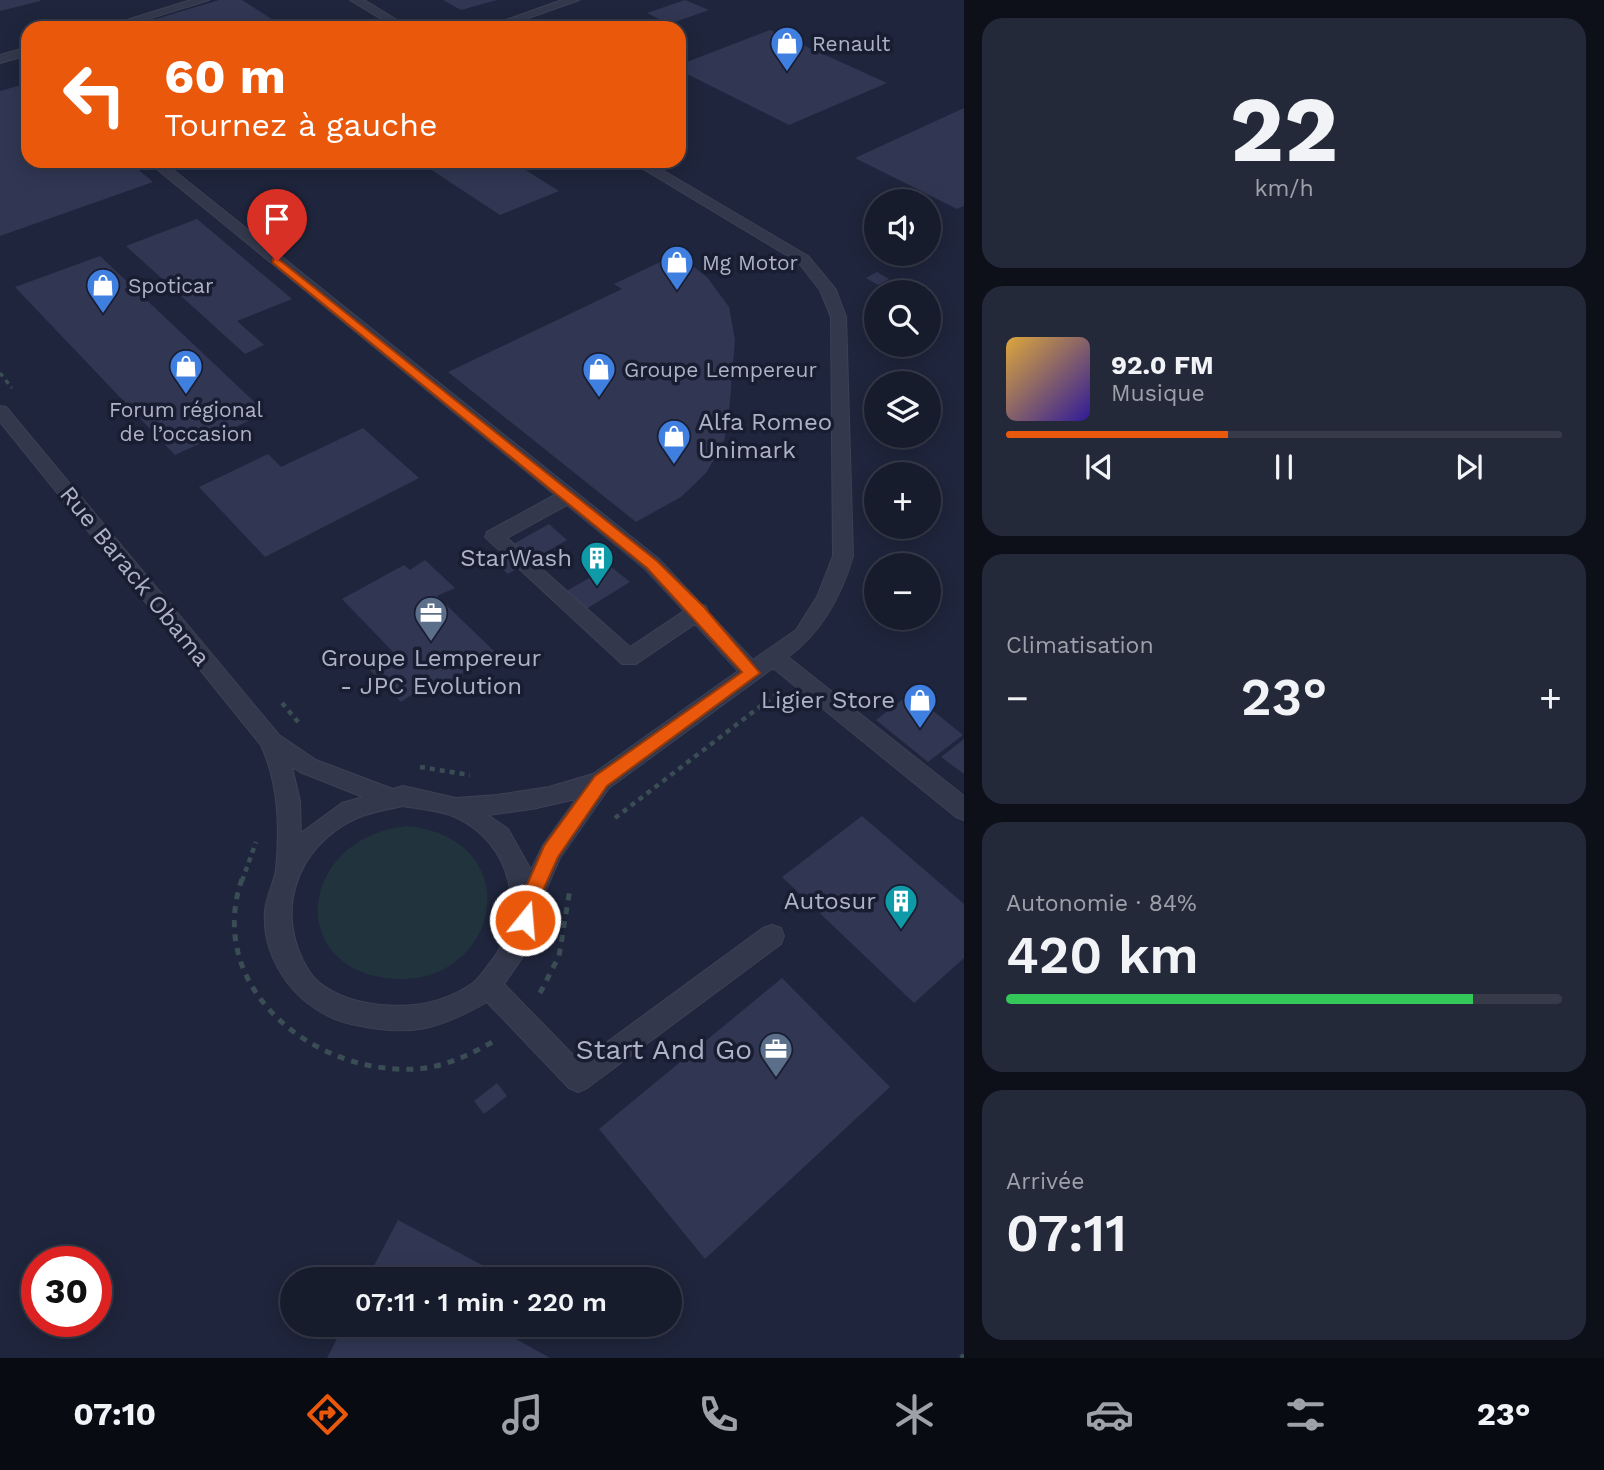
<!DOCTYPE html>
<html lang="fr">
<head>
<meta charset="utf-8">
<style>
	:root { --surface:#171c2d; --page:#242939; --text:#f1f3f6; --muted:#9ea1aa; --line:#363a49; --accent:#ea580c }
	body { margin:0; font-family:"Work Sans",sans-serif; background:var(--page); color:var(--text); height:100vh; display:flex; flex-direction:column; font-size:26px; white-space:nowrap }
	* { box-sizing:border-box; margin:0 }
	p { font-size:23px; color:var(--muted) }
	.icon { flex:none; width:38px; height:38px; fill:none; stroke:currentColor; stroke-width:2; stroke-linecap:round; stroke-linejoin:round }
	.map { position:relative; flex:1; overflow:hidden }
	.drawer { display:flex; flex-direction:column; gap:18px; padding:18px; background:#0d0f19; width:640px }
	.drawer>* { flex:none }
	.banner { position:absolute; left:21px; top:21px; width:665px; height:147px; border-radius:21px; box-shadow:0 4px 18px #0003,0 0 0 2px var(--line); background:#ea580c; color:#fff; overflow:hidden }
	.tools { position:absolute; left:864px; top:189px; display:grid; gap:14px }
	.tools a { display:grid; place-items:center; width:77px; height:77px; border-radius:50%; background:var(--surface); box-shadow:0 4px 18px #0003,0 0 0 2px var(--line); font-size:35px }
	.speed { position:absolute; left:21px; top:1246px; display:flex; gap:14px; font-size:35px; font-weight:700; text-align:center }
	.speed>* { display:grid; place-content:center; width:91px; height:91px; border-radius:50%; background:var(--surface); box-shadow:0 4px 18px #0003,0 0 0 2px var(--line); line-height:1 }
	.speed .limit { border:10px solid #d22; background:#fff; color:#111 }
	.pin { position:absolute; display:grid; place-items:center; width:60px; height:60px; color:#fff; margin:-72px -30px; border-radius:50% 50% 50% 0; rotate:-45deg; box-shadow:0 0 7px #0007 }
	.pin .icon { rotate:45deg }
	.me { position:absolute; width:77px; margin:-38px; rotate:17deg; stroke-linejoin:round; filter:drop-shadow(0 0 5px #0008) }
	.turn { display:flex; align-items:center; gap:24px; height:147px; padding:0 28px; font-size:32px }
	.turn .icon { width:91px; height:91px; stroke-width:2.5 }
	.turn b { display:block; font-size:49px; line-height:60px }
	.big { font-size:52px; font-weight:600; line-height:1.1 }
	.drawer .widget { flex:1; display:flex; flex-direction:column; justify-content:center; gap:10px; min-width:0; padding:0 24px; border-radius:21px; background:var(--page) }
	.drawer .dial { align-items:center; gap:0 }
	.dial b { font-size:91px; line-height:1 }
	.song { display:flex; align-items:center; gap:21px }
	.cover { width:84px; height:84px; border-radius:10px; background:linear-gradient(135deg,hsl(40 70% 55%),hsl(250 70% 35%)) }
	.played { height:7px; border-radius:4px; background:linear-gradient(90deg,var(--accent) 40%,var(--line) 40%) }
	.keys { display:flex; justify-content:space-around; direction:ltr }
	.heat { display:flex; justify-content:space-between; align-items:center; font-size:38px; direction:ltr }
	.charge { height:10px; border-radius:5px; background:linear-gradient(90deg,#34c759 84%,var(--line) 0) }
	.trip { position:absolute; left:280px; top:1267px; width:402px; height:70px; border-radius:35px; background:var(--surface); box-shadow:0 4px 18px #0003,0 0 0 2px var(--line); font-weight:600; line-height:70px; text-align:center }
	.dock { display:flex; height:112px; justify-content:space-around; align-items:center; background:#090b12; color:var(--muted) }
	.dock .icon { width:49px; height:49px }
	.dock .active { color:var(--accent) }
	.dock b { font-size:32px; color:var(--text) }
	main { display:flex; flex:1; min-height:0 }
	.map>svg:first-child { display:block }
</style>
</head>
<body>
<main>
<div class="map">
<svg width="964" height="1358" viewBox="0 0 964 1358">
	<rect width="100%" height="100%" fill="#1f253c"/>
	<!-- green -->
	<path fill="#21333d" d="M406,826C534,838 499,994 385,978C286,964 299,839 406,826Z"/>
	<!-- building -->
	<g fill="#313753">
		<polygon points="0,0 40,0 40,1 0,11"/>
		<polygon points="219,0 242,0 286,28 126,28"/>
		<polygon points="443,0 497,0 461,10"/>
		<polygon points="685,0 709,10 669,24 647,13"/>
		<polygon points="770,30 887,83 789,125 679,70 679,65"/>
		<polygon points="28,83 28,161 128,161 153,182 0,236 0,91"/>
		<polygon points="964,108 964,206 957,209 855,158"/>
		<polygon points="418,161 511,161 559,191 500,215"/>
		<polygon points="197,219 292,299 237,321 264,345 245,354 126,246"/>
		<polygon points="677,254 707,277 729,307 735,340 728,425 723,444 706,473 681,497 636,522 448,372 622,289 614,284"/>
		<polygon points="100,256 190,341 266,413 175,455 15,287"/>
		<polygon points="877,272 889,279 878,285 866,278"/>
		<polygon points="363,428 419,478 265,557 199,487 268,454 281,467"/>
		<polygon points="549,524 567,540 508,574 490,557"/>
		<polygon points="425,560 455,588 437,596 496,653 429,693 423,687 401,702 370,670 397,656 342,599 404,565 410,570"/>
		<polygon points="610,566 630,582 583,611 563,593"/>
		<polygon points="911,693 963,735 928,762 876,720"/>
		<polygon points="964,739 964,774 941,757"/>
		<polygon points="862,816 964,904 964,958 914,1003 782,877"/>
		<polygon points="782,978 890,1087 705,1259 599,1129"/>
		<polygon points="497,1083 507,1096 484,1114 474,1101"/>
		<polygon points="398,1220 482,1265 475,1279 367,1279"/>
		<polygon points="344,1325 491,1325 550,1358 327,1358"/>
	</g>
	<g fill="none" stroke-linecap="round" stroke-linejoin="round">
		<defs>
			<g id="minor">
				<polygon points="191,0 209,0 119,28 101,28"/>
				<polygon points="350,0 364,0 410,28 396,28"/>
				<polygon points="562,0 579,0 501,28 484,28"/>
				<polygon points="28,47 28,55 0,63 0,55"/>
				<path d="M147,161H162L659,559L701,604L706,606L708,612L753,660L796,630L817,597L833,556L831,317L820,290L798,262L630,161H647L808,256L836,290L846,317L853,556C841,597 822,632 788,657L964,796V820L956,817L773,668L609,788L560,858L536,912L524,955L504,984L580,1062L763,928L772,925L781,928L784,936L781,944L587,1088L578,1092L569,1088L487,1002C436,1031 408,1037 351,1024C301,1013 261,963 265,911C266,897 274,883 276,870C280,828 279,785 261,745L0,422V406L6,407L279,735L316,760L393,789L403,786L456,798L497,795L549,787L593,774L738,671L695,624L636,664H622L485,537L487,532L555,495ZM567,505L645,569L684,611L630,647L507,538ZM292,767L300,772L363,797L342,803L301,833L300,801ZM576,799L543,845L531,870L508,829L488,815L532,809ZM403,806C419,809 440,810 455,817C512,842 529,915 490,963C485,969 480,978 473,983C440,1006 401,1010 362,1002C344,998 319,988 309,971C273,915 295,846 357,818C371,812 388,809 403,806Z"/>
			</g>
		</defs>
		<!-- minor casing -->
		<use href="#minor" stroke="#3d4155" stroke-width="2"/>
		<!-- path-far2 -->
		<polyline stroke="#3a4d55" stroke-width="3.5" stroke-dasharray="4.5 4.5" stroke-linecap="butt" points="0,373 12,388"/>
		<!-- path-far1 -->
		<g stroke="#3a4d55" stroke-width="4.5" stroke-dasharray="5 5" stroke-linecap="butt">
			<polyline points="282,703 299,723"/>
			<polyline points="420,767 470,775"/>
			<polyline points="615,818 775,695"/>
			<polyline points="242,881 256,842"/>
		</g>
		<!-- path -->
		<g stroke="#3a4d55" stroke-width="5" stroke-dasharray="7 7" stroke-linecap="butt">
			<path d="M242,879C204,988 314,1075 416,1069C446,1067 471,1054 496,1040"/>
			<polyline points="540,993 559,956 570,889"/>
			<polyline points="961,1358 964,1355"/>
		</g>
		<!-- minor -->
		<use href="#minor" fill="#33384c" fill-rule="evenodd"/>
	</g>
	<!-- route -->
	<polygon fill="#ea580c" stroke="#983908" stroke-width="2" points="277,258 657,561 704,607 760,673 607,786 558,857 535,908 531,926 525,928 518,926 517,908 544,846 595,776 742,672 647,568 273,263 273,259"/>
	<!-- icons -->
	<defs>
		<symbol id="shop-pin" viewBox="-11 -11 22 30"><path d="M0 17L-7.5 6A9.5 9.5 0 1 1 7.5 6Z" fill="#3f7fe0" stroke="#191d31"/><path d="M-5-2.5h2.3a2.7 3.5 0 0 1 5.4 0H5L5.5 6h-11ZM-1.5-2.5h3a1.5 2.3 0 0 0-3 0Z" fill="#fff"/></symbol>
		<symbol id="building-pin" viewBox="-11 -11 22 30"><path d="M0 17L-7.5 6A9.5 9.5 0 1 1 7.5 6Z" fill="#0f9aa8" stroke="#191d31"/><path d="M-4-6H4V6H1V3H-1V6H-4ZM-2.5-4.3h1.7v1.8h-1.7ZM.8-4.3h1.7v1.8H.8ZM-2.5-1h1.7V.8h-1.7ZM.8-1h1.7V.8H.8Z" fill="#fff"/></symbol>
		<symbol id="office-pin" viewBox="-11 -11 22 30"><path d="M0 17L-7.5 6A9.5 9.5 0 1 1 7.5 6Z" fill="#5c6f8a" stroke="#191d31"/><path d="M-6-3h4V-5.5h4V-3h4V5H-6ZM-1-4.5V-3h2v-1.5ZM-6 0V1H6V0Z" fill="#fff"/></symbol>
	</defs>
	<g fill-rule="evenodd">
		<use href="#shop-pin" x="768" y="24" width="38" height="52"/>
		<use href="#shop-pin" x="658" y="243" width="38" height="52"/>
		<use href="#shop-pin" x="84" y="266" width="38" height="52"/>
		<use href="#shop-pin" x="167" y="347" width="38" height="52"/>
		<use href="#shop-pin" x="580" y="350" width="38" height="52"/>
		<use href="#shop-pin" x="655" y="417" width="38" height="52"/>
		<use href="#building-pin" x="578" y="539" width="38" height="52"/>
		<use href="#office-pin" x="412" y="594" width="38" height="52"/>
		<use href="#shop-pin" x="901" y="681" width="38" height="52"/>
		<use href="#building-pin" x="882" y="882" width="38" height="52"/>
		<use href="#office-pin" x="757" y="1030" width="38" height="52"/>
	</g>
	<g text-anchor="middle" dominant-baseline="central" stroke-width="7" stroke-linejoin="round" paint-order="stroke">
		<!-- far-poi labels -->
		<g font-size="21" fill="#aeb2c8" stroke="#191d31" text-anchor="start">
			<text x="812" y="43">Renault</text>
			<text x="702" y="262">Mg Motor</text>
			<text x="128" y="285">Spoticar</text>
			<text x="624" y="369">Groupe Lempereur</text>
			<text x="186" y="409" text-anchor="middle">Forum régional<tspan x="186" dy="24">de l’occasion</tspan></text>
		</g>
		<!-- poi labels -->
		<g font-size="24" fill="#aeb2c8" stroke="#191d31" text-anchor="end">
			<text x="698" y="422" text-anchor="start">Alfa Romeo<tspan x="698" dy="28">Unimark</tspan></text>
			<text x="572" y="558">StarWash</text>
			<text x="431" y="658" text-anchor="middle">Groupe Lempereur<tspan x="431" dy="28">- JPC Evolution</tspan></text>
			<text x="895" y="700">Ligier Store</text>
			<text x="876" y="901">Autosur</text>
		</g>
		<!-- street labels -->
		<g font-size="24" fill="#aeb2c8" stroke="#191d31">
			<text transform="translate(135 576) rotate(51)">Rue Barack Obama</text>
		</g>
		<!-- near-poi labels -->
		<g font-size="28" fill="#aeb2c8" stroke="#191d31" text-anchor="end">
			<text x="752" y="1049">Start And Go</text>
		</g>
	</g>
</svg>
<div class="tools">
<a><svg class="icon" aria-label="sound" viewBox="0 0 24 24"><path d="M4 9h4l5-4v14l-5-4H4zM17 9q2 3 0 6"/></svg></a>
<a><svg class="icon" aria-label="search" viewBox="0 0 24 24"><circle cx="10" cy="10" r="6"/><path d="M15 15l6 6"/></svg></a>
<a><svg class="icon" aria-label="layers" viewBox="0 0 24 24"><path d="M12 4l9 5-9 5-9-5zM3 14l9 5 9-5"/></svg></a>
<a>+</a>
<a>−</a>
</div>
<div class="speed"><div class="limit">30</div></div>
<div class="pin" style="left:277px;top:261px;background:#d93025"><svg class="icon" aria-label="arrive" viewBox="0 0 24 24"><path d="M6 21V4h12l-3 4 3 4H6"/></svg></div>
<svg class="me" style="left:525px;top:920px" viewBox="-20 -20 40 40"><circle r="17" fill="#ea580c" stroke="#fff" stroke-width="3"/><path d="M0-11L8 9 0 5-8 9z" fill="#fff"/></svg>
<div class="trip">07:11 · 1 min · 220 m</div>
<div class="banner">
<div class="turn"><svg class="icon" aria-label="left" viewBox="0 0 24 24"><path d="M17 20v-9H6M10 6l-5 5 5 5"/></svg><div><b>60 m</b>Tournez à gauche</div></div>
</div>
</div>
<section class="drawer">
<div class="widget dial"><b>22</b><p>km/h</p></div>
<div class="widget">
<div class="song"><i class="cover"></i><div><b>92.0 FM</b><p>Musique</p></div></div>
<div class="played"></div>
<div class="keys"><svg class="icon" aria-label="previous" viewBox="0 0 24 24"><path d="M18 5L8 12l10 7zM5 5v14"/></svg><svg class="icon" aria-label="pause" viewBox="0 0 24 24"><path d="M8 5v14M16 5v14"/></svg><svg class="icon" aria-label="next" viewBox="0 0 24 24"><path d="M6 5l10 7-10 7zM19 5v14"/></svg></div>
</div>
<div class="widget"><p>Climatisation</p>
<div class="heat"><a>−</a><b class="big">23°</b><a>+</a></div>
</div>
<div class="widget"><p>Autonomie · 84%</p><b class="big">420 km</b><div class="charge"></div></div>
<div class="widget"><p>Arrivée</p><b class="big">07:11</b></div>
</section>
</main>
<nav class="dock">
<b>07:10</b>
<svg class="icon active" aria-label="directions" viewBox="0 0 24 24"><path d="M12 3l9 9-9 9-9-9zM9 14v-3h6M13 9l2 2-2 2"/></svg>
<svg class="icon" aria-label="music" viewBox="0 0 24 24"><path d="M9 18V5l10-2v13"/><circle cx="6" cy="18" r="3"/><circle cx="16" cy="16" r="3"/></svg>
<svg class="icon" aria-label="phone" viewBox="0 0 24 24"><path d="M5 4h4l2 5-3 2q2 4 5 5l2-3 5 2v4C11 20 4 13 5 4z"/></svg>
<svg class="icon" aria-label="climate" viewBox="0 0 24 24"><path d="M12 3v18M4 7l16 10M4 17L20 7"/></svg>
<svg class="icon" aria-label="car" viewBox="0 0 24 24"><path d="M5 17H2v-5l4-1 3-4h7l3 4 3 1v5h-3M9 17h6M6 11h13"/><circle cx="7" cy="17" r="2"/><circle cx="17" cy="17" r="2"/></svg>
<svg class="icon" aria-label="filters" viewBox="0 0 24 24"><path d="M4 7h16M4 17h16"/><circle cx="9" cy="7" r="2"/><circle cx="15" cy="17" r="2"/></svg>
<b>23°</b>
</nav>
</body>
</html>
